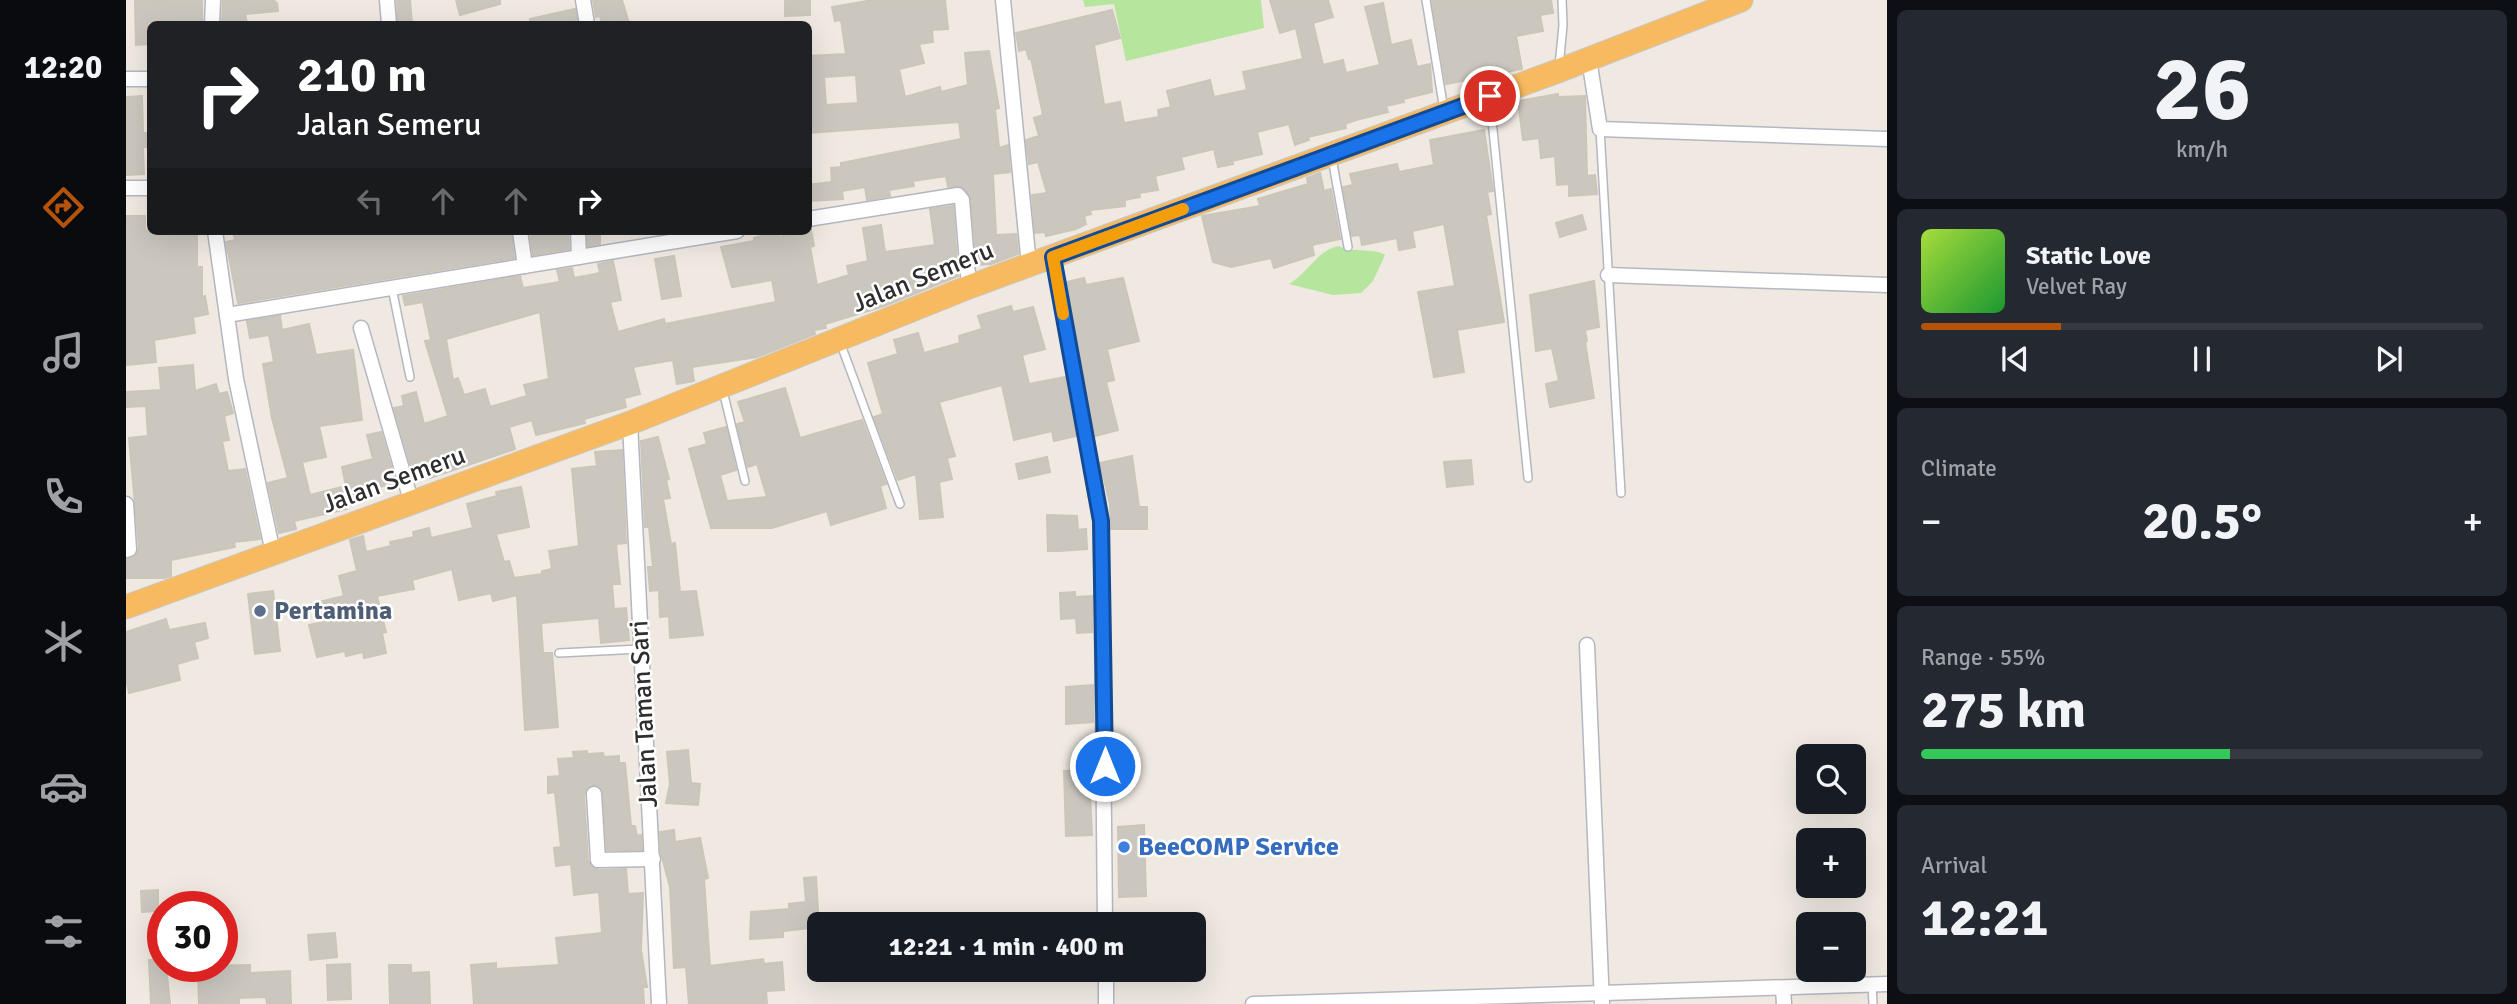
<!DOCTYPE html>
<html lang="en">
<head>
<meta charset="utf-8">
<style>
	:root { --surface:#171b24; --page:#242831; --text:#f1f3f6; --muted:#9ea1a6; --line:#363941; --accent:#b45309 }
	body { margin:0; font-family:Signika,sans-serif; background:var(--page); color:var(--text); height:100vh; display:flex; flex-direction:column; font-size:26px; white-space:nowrap }
	* { box-sizing:border-box; margin:0 }
	p { font-size:23px; color:var(--muted) }
	.icon { flex:none; width:38px; height:38px; fill:none; stroke:currentColor; stroke-width:2; stroke-linecap:round; stroke-linejoin:round }
	.map { position:relative; flex:1; overflow:hidden }
	.side { display:flex; flex-direction:column; gap:10px; padding:10px; background:#0d0f14; width:630px }
	.side>* { flex:none }
	.top-card { position:absolute; left:21px; top:21px; width:665px; height:214px; border-radius:10px; box-shadow:0 7px 28px #0002; background:#202124; color:#fff; overflow:hidden }
	.controls { position:absolute; left:1670px; top:744px; display:grid; gap:14px }
	.controls a { display:grid; place-items:center; width:70px; height:70px; border-radius:10px; background:var(--surface); box-shadow:0 7px 28px #0002; font-size:35px }
	.speed { position:absolute; left:21px; top:891px; display:flex; gap:14px; font-size:35px; font-weight:700; text-align:center }
	.speed>* { display:grid; place-content:center; width:91px; height:91px; border-radius:50%; background:var(--surface); box-shadow:0 7px 28px #0002; line-height:1 }
	.speed .limit { border:10px solid #d22; background:#fff; color:#111 }
	.pin { position:absolute; display:grid; place-items:center; width:60px; height:60px; color:#fff; margin:-30px; border:4px solid #fff; border-radius:50%; box-shadow:0 2px 7px #0007 }
	.me { position:absolute; width:77px; margin:-38px; rotate:0deg; stroke-linejoin:round; filter:drop-shadow(0 0 5px #0008) }
	.turn { display:flex; align-items:center; gap:24px; height:147px; padding:0 35px; font-size:32px }
	.turn .icon { width:91px; height:91px; stroke-width:2.5 }
	.turn b { display:block; font-size:49px; line-height:60px }
	.lanes { display:flex; align-items:center; height:66px; padding:0 35px; background:#0003; justify-content:center; gap:35px; direction:ltr }
	.lanes .off { opacity:.35 }
	.big { font-size:52px; font-weight:700; line-height:1.1 }
	.side .card { flex:1; display:flex; flex-direction:column; justify-content:center; gap:10px; min-width:0; padding:0 24px; border-radius:10px; background:var(--page) }
	.side .dial { align-items:center; gap:0 }
	.dial b { font-size:91px; line-height:1 }
	.song { display:flex; align-items:center; gap:21px }
	.cover { width:84px; height:84px; border-radius:10px; background:linear-gradient(135deg,hsl(80 70% 55%),hsl(130 70% 35%)) }
	.played { height:7px; border-radius:4px; background:linear-gradient(90deg,var(--accent) 25%,var(--line) 25%) }
	.keys { display:flex; justify-content:space-around; direction:ltr }
	.heat { display:flex; justify-content:space-between; align-items:center; font-size:38px; direction:ltr }
	.charge { height:10px; border-radius:5px; background:linear-gradient(90deg,#34c759 55%,var(--line) 0) }
	.trip { position:absolute; left:681px; top:912px; width:399px; height:70px; border-radius:10px; background:var(--surface); box-shadow:0 7px 28px #0002; font-weight:700; line-height:70px; text-align:center }
	main { display:flex; flex:1; min-height:0 }
	.tabs { display:flex; flex-direction:column; width:126px; justify-content:space-around; align-items:center; background:#090b0e; color:var(--muted) }
	.tabs .icon { width:49px; height:49px }
	.tabs .current { color:var(--accent) }
	.tabs b { font-size:32px; color:var(--text) }
	.map>svg:first-child { display:block }
</style>
</head>
<body>
<main>
<nav class="tabs">
<b>12:20</b>
<svg class="icon current" aria-label="directions" viewBox="0 0 24 24"><path d="M12 3l9 9-9 9-9-9zM9 14v-3h6M13 9l2 2-2 2"/></svg>
<svg class="icon" aria-label="music" viewBox="0 0 24 24"><path d="M9 18V5l10-2v13"/><circle cx="6" cy="18" r="3"/><circle cx="16" cy="16" r="3"/></svg>
<svg class="icon" aria-label="phone" viewBox="0 0 24 24"><path d="M5 4h4l2 5-3 2q2 4 5 5l2-3 5 2v4C11 20 4 13 5 4z"/></svg>
<svg class="icon" aria-label="climate" viewBox="0 0 24 24"><path d="M12 3v18M4 7l16 10M4 17L20 7"/></svg>
<svg class="icon" aria-label="car" viewBox="0 0 24 24"><path d="M5 17H2v-5l4-1 3-4h7l3 4 3 1v5h-3M9 17h6M6 11h13"/><circle cx="7" cy="17" r="2"/><circle cx="17" cy="17" r="2"/></svg>
<svg class="icon" aria-label="filters" viewBox="0 0 24 24"><path d="M4 7h16M4 17h16"/><circle cx="9" cy="7" r="2"/><circle cx="15" cy="17" r="2"/></svg>
</nav>
<div class="map">
<svg width="1761" height="1004" viewBox="0 0 1761 1004">
	<rect width="100%" height="100%" fill="#efe9e1"/>
	<!-- green -->
	<g fill="#b6e59e">
		<polygon points="957,0 1135,0 1138,28 1000,61 988,4 959,7"/>
		<path d="M1212,246C1227,253 1250,248 1259,255L1247,281L1235,293L1207,295L1163,284C1181,274 1192,250 1212,246Z"/>
	</g>
	<!-- building -->
	<g fill="#cbc7bf" stroke="#cbc5ba" stroke-width="2" fill-rule="evenodd">
		<polygon points="9,0 76,0 76,24 22,22 23,44 10,45"/>
		<polygon points="131,0 147,0 151,3 152,11 119,14 121,24 96,24 97,1"/>
		<polygon points="271,0 284,0 286,24 272,24"/>
		<polygon points="330,0 374,0 374,4 334,15"/>
		<polygon points="467,0 496,0 502,20 476,24 474,16 470,17"/>
		<polygon points="659,0 684,0 684,15 659,16"/>
		<path d="M747,0H819L822,29L806,30L807,42L793,44L798,63L773,69L779,97L814,87L815,92L842,85L839,53L863,51L873,108L869,109L873,148L882,145L884,172L867,174L870,235L890,234L892,254L865,264L851,265L845,198L836,186L822,187L820,176L787,181L788,186L763,190L764,196L741,200L739,187L716,191L717,199L682,201V185L706,182L705,168L715,167V163L835,139L833,122L682,133V56L720,54L715,20L709,21L706,7ZM730,75L732,103L700,105L698,77Z"/>
		<polygon points="1144,0 1202,0 1207,17 1187,23 1197,65 1217,60 1220,73 1254,65 1239,7 1257,3 1265,45 1285,40 1291,67 1304,64 1306,92 1277,99 1278,102 1260,106 1262,112 1230,120 1219,124 1220,128 1182,137 1183,140 1169,145 1163,124 1131,132 1136,154 1106,161 1107,164 1092,167 1088,149 1055,157 1058,169 1029,176 1032,190 1013,193 1014,197 999,200 999,206 964,210 965,214 958,216 960,224 950,229 920,236 919,232 909,233 906,195 921,193 912,162 903,164 900,140 913,136 908,118 917,115 905,58 903,59 900,49 893,51 890,33 986,10 994,38 968,45 978,105 994,102 998,123 1033,117 1032,110 1045,107 1041,91 1084,80 1088,97 1121,90 1117,72 1177,59 1170,28 1154,33"/>
		<polygon points="1306,0 1425,0 1427,13 1414,15 1417,31 1390,36 1396,69 1320,84"/>
		<polygon points="449,9 451,20 446,21 447,24 405,24 404,19"/>
		<polygon points="1432,94 1432,97 1459,96 1461,176 1469,175 1471,194 1443,196 1443,184 1431,185 1429,156 1415,158 1413,138 1397,140 1392,101"/>
		<polygon points="16,96 17,133 24,133 24,147 17,147 18,174 1,175 1,97"/>
		<polygon points="1358,130 1367,191 1361,192 1365,214 1360,215 1378,322 1331,330 1338,372 1308,377 1292,292 1329,286 1318,224 1286,231 1289,247 1273,250 1271,238 1236,245 1234,235 1226,236 1217,187 1227,185 1224,174 1271,164 1273,172 1308,165 1304,140"/>
		<polygon points="1194,173 1198,191 1205,189 1214,239 1186,245 1188,255 1148,268 1145,258 1105,267 1087,262 1076,216 1134,206 1132,199 1182,184 1181,178"/>
		<path d="M827,206L832,276L758,306L699,324L700,328L688,330L689,334L631,357L566,367L568,381L551,384L547,360L507,367L514,394L498,398L500,407L458,419L459,423L410,435L406,420L383,427L389,449L304,478L302,474L288,477L268,408L278,406L276,396L290,392L298,424L322,416L299,341L305,340L297,302L279,305L277,296L394,276L397,288L434,282L431,270L446,268L448,278L474,273L472,264L487,261L495,300L484,302L492,332L538,319L539,324L650,302L646,280L606,287L595,247L628,241V238L652,231L653,237L685,230L688,246L684,247L691,285L723,275L721,266L742,261L737,228L755,225L759,252L809,245L804,209ZM414,312L423,379L398,385L401,396L364,407L359,389L338,395L332,378L327,380L320,339Z"/>
		<polygon points="1456,215 1460,229 1434,237 1430,223"/>
		<polygon points="0,216 19,216 19,230 24,231 71,231 71,267 76,267 76,297 79,296 82,314 67,317 69,333 28,340 30,362 0,365"/>
		<polygon points="107,231 307,231 308,234 323,231 385,231 388,258 112,303 100,242 109,240"/>
		<polygon points="404,231 442,231 443,249 407,255"/>
		<polygon points="462,231 474,231 474,244 462,246"/>
		<polygon points="548,256 555,296 536,299 529,259"/>
		<polygon points="958,278 960,285 997,278 1013,341 981,349 988,380 980,382 992,430 969,436 941,282"/>
		<polygon points="1468,281 1473,327 1459,330 1461,341 1459,342 1468,398 1424,407 1420,384 1433,381 1426,348 1410,351 1404,295"/>
		<polygon points="885,306 887,312 907,307 919,349 896,355 903,384 939,377 950,436 928,441 926,431 888,440 876,385 813,402 829,456 821,458 826,479 813,482 817,517 794,519 790,474 772,480 748,417 757,414 742,363 772,354 768,340 792,333 798,353 834,343 833,336 856,329 852,316"/>
		<polygon points="154,316 156,330 183,324 190,355 227,350 236,420 193,426 200,457 176,462 184,495 220,486 216,467 247,459 241,435 255,432 270,483 248,488 250,494 220,505 221,509 168,521 170,529 153,533 142,483 162,478 146,418 137,364 148,362 143,335 124,338 121,321"/>
		<polygon points="67,365 69,391 90,384 93,394 101,392 107,413 98,416 103,440 96,441 102,471 119,469 134,539 108,542 109,547 45,560 45,576 39,578 0,578 0,559 9,556 13,548 3,438 22,436 20,406 1,407 0,392 35,390 33,368"/>
		<polygon points="659,388 674,438 736,420 760,484 754,486 760,508 705,525 701,511 646,528 585,528 563,449 581,444 578,433 600,427 610,470 594,475 601,501 641,497 631,464 622,467 611,424 619,422 612,402"/>
		<polygon points="532,437 543,479 540,480 544,498 537,499 545,544 549,543 554,592 570,591 577,635 544,638 543,616 534,617 533,590 524,591 522,567 527,567 523,527 519,527 515,441"/>
		<polygon points="496,450 500,543 490,544 494,584 486,584 488,609 500,608 503,640 475,643 473,618 415,623 417,653 426,653 432,727 399,730 391,595 367,601 365,593 333,600 326,569 286,580 288,589 251,596 260,632 256,633 260,653 238,658 237,652 220,656 219,651 191,657 183,625 197,622 193,602 218,596 213,576 231,571 224,540 237,536 240,552 265,546 264,542 288,537 287,532 303,528 305,538 347,528 341,504 371,496 370,492 395,487 403,527 370,534 378,562 383,561 388,578 416,574 416,571 426,569 423,551 453,546 446,469 471,466 469,452"/>
		<polygon points="1006,456 1013,507 1021,507 1021,529 985,529 984,504 974,463"/>
		<polygon points="921,457 924,472 893,479 890,464"/>
		<polygon points="1345,460 1347,484 1321,487 1318,462"/>
		<polygon points="921,515 951,516 952,530 960,529 961,549 934,551 934,547 933,551 922,551"/>
		<polygon points="147,591 154,651 129,654 122,594"/>
		<polygon points="949,592 949,597 966,596 966,632 951,633 950,618 935,619 934,593"/>
		<polygon points="40,619 43,630 79,623 82,638 68,642 72,658 51,664 54,680 3,693 0,678 0,632"/>
		<polygon points="967,685 967,722 940,724 940,687"/>
		<polygon points="562,750 565,783 574,784 572,805 540,803 544,784 541,752"/>
		<polygon points="461,751 461,754 477,753 478,757 493,756 493,763 499,763 505,826 509,826 511,836 515,835 516,850 481,850 477,793 473,786 467,785 458,795 462,861 472,870 500,869 502,894 517,893 515,950 521,987 517,987 518,1004 348,1004 345,965 370,963 370,969 433,965 430,938 476,933 473,892 448,895 445,864 430,866 428,848 435,847 429,792 422,793 422,777 434,776 432,759 448,758 447,752"/>
		<polygon points="964,770 964,778 968,777 968,794 964,794 966,835 940,836 938,771"/>
		<polygon points="1018,825 1020,896 993,897 992,827"/>
		<polygon points="548,830 549,842 574,838 582,878 578,879 584,966 637,959 638,964 656,962 658,990 640,991 641,1004 563,1004 560,967 548,968 544,887 535,853 534,832"/>
		<polygon points="690,877 693,927 657,931 657,937 624,939 625,912 663,909 663,904 680,902 678,878"/>
		<polygon points="32,890 32,911 16,912 15,891"/>
		<polygon points="209,933 211,957 184,960 182,935"/>
		<polygon points="23,960 37,960 37,966 40,966 44,1004 25,1004"/>
		<polygon points="224,964 225,999 202,1000 201,965"/>
		<polygon points="124,965 124,973 164,971 165,1004 141,1004 140,997 113,998 113,1004 73,1004 72,972 78,972 77,966"/>
		<polygon points="263,965 285,965 285,973 303,972 304,1004 264,1004"/>
	</g>
	<g fill="none" stroke-linecap="round" stroke-linejoin="round">
		<defs>
			<g id="service">
				<polyline points="1300,0 1318,110"/>
				<polyline points="1433,67 1437,25 1436,0"/>
				<polyline points="1364,100 1402,478"/>
				<polyline points="1474,129 1495,493"/>
				<polyline points="1206,158 1222,247"/>
				<polyline points="266,288 284,377"/>
				<polyline points="714,342 774,504"/>
				<polyline points="597,391 619,481"/>
				<polyline points="433,653 514,649"/>
				<polyline points="1746,985 1747,1004"/>
			</g>
			<g id="minor">
				<polyline points="261,0 263,24"/>
				<polyline points="457,0 461,24"/>
				<polyline points="877,0 903,265"/>
				<polyline points="86,24 87,0"/>
				<polyline points="1463,59 1474,129 1761,139"/>
				<polyline points="0,79 24,79"/>
				<polyline points="0,188 24,188"/>
				<polyline points="682,219 832,195 836,200 843,287"/>
				<polyline points="89,231 110,379 147,553"/>
				<polyline points="394,231 399,266"/>
				<polyline points="452,231 453,257"/>
				<polyline points="927,257 975,521 979,924"/>
				<polyline points="1482,275 1761,285"/>
				<polyline points="101,315 611,231"/>
				<polyline points="235,328 286,504"/>
				<polyline points="504,423 533,1004"/>
				<polyline points="0,504 3,549 0,550"/>
				<polyline points="1461,645 1476,1004"/>
				<polyline points="468,794 472,860 527,859"/>
				<polyline points="980,970 980,1004"/>
				<polyline points="1657,988 1658,1004"/>
				<polyline points="1127,1004 1761,984"/>
			</g>
			<polyline id="trunk" points="0,607 504,423 843,287 1432,71 1615,0"/>
		</defs>
		<!-- service casing -->
		<use href="#service" stroke="#b4b7c1" stroke-width="10"/>
		<!-- minor casing -->
		<use href="#minor" stroke="#b4b7c1" stroke-width="17"/>
		<!-- trunk casing -->
		<use href="#trunk" stroke="#c9c9c9" stroke-width="25"/>
		<!-- service -->
		<use href="#service" stroke="#fff" stroke-width="7"/>
		<!-- minor -->
		<use href="#minor" stroke="#fff" stroke-width="14"/>
		<!-- trunk -->
		<use href="#trunk" stroke="#f8ba60" stroke-width="23"/>
	</g>
	<g fill="none" stroke-linecap="round" stroke-linejoin="round">
		<defs>
			<polyline id="route" points="979,766 975,521 927,257 1364,96"/>
		</defs>
		<!-- route casing -->
		<use href="#route" stroke="#114b97" stroke-width="18"/>
		<!-- route -->
		<use href="#route" stroke="#1a73e8" stroke-width="12"/>
		<!-- slow -->
		<polyline stroke="#f59e0b" stroke-width="12" points="937,314 927,257 1057,209"/>
	</g>
	<!-- markers -->
	<circle fill="#5c6f8a" stroke="#fff" stroke-width="2.5" cx="134" cy="611" r="7"/>
	<circle fill="#3f7fe0" stroke="#fff" stroke-width="2.5" cx="998" cy="847" r="7"/>
	<g text-anchor="middle" dominant-baseline="central" stroke-width="5" stroke-linejoin="round" paint-order="stroke">
		<!-- street labels -->
		<g font-size="26" fill="#2e2e2e" stroke="#fff">
			<text transform="translate(797 277) rotate(-22)">Jalan Semeru</text>
			<text transform="translate(268 480) rotate(-20)">Jalan Semeru</text>
			<text transform="translate(518 714) rotate(-93)">Jalan Taman Sari</text>
		</g>
		<!-- service labels -->
		<g font-size="26" font-weight="bold" fill="#4e5e75" stroke="#fff" text-anchor="start">
			<text x="148" y="611">Pertamina</text>
		</g>
		<!-- shop labels -->
		<g font-size="26" font-weight="bold" fill="#366cbe" stroke="#fff" text-anchor="start">
			<text x="1012" y="847">BeeCOMP Service</text>
		</g>
	</g>
</svg>
<div class="controls">
<a><svg class="icon" aria-label="search" viewBox="0 0 24 24"><circle cx="10" cy="10" r="6"/><path d="M15 15l6 6"/></svg></a>
<a>+</a>
<a>−</a>
</div>
<div class="speed"><div class="limit">30</div></div>
<div class="pin" style="left:1364px;top:96px;background:#d93025"><svg class="icon" aria-label="arrive" viewBox="0 0 24 24"><path d="M6 21V4h12l-3 4 3 4H6"/></svg></div>
<svg class="me" style="left:979px;top:766px" viewBox="-20 -20 40 40"><circle r="17" fill="#1a73e8" stroke="#fff" stroke-width="3"/><path d="M0-11L8 9 0 5-8 9z" fill="#fff"/></svg>
<div class="trip">12:21 · 1 min · 400 m</div>
<div class="top-card">
<div class="turn"><svg class="icon" aria-label="right" viewBox="0 0 24 24"><path d="M7 20v-9h11M14 6l5 5-5 5"/></svg><div><b>210 m</b>Jalan Semeru</div></div>
<div class="lanes"><svg class="icon off" aria-label="left" viewBox="0 0 24 24"><path d="M17 20v-9H6M10 6l-5 5 5 5"/></svg><svg class="icon off" aria-label="ahead" viewBox="0 0 24 24"><path d="M12 20V5M6 11l6-6 6 6"/></svg><svg class="icon off" aria-label="ahead" viewBox="0 0 24 24"><path d="M12 20V5M6 11l6-6 6 6"/></svg><svg class="icon" aria-label="right" viewBox="0 0 24 24"><path d="M7 20v-9h11M14 6l5 5-5 5"/></svg></div>
</div>
</div>
<section class="side">
<div class="card dial"><b>26</b><p>km/h</p></div>
<div class="card">
<div class="song"><i class="cover"></i><div><b>Static Love</b><p>Velvet Ray</p></div></div>
<div class="played"></div>
<div class="keys"><svg class="icon" aria-label="previous" viewBox="0 0 24 24"><path d="M18 5L8 12l10 7zM5 5v14"/></svg><svg class="icon" aria-label="pause" viewBox="0 0 24 24"><path d="M8 5v14M16 5v14"/></svg><svg class="icon" aria-label="next" viewBox="0 0 24 24"><path d="M6 5l10 7-10 7zM19 5v14"/></svg></div>
</div>
<div class="card"><p>Climate</p>
<div class="heat"><a>−</a><b class="big">20.5°</b><a>+</a></div>
</div>
<div class="card"><p>Range · 55%</p><b class="big">275 km</b><div class="charge"></div></div>
<div class="card"><p>Arrival</p><b class="big">12:21</b></div>
</section>
</main>
</body>
</html>
